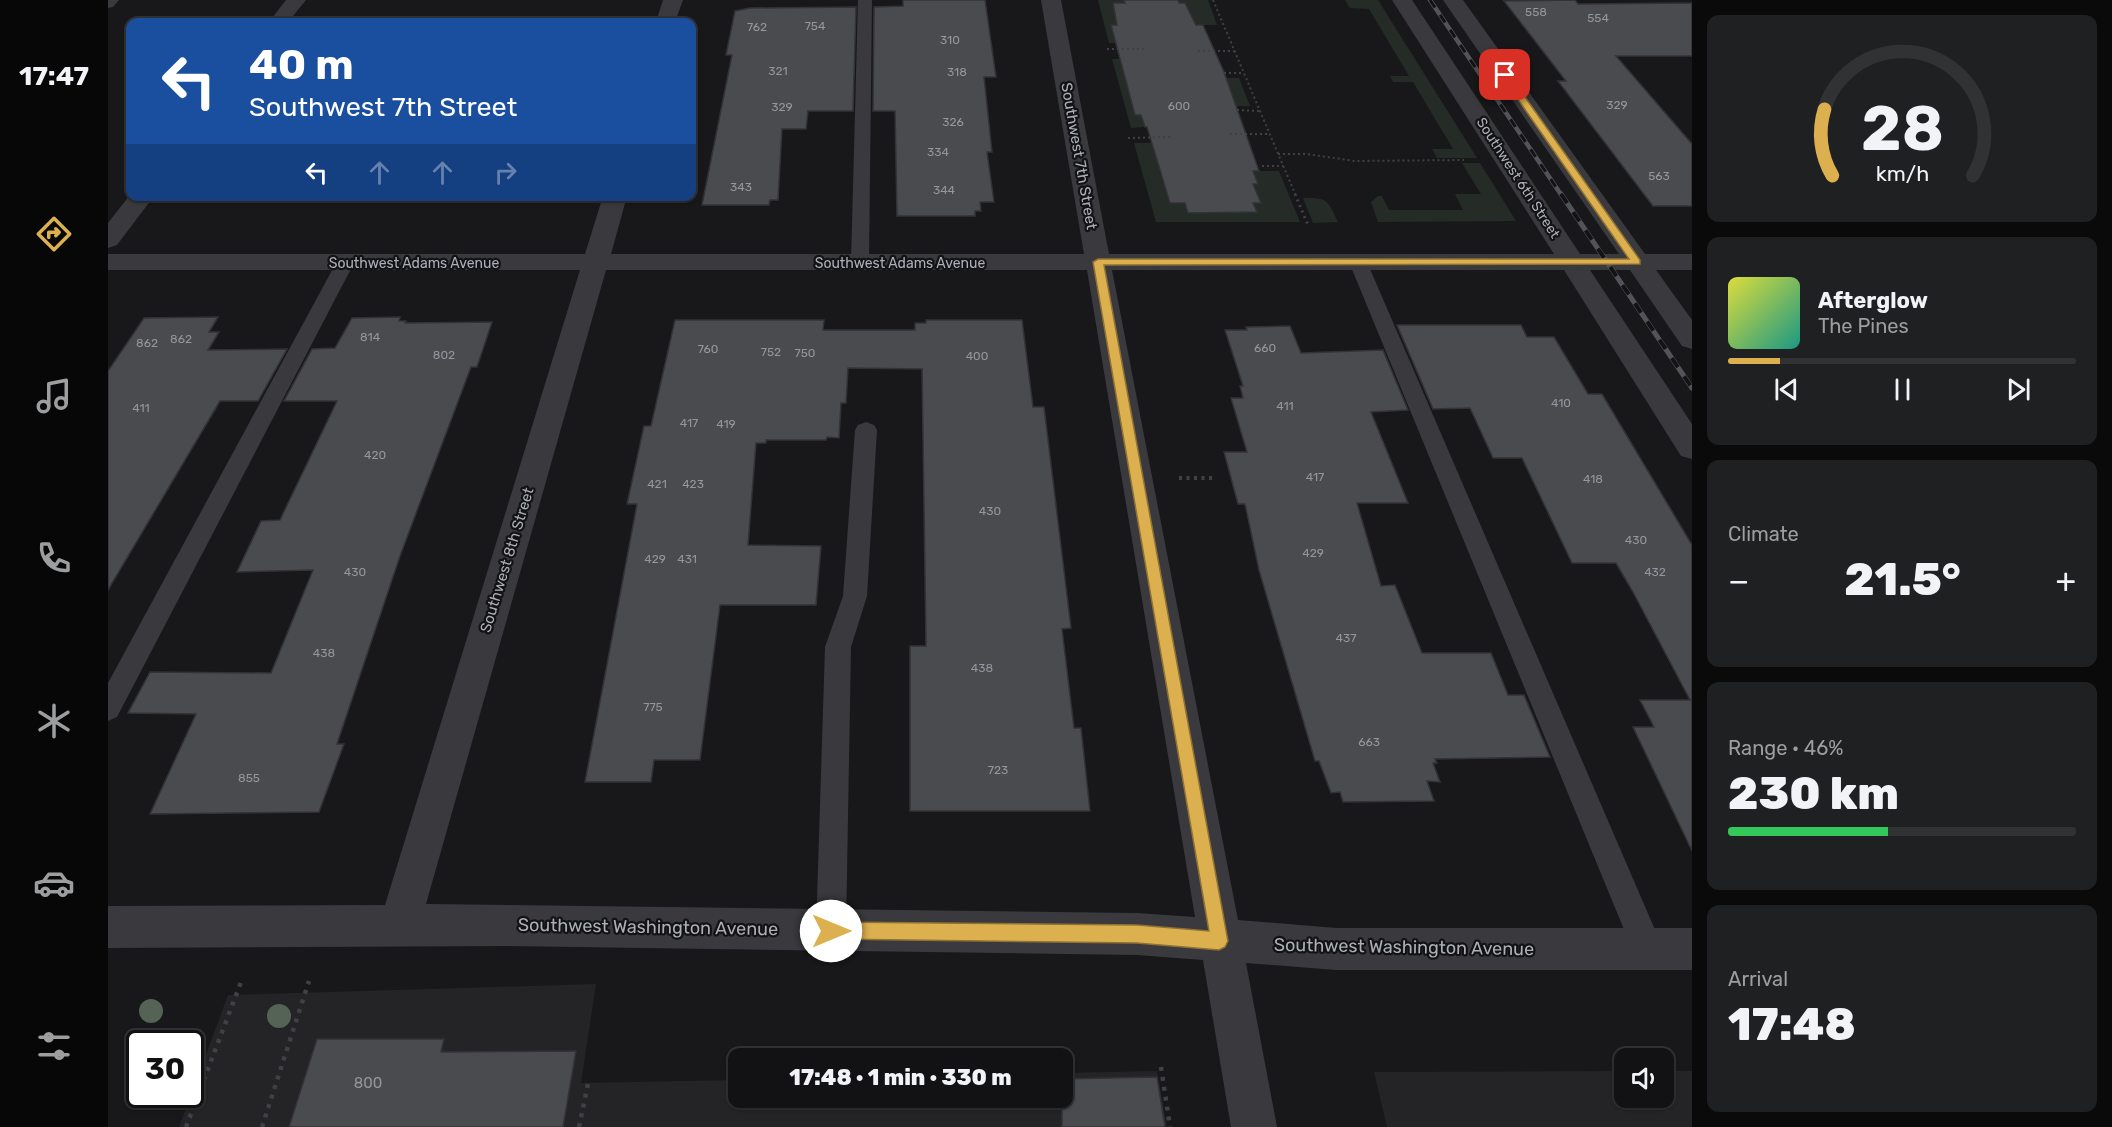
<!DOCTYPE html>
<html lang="en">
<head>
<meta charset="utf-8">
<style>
	:root { --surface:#121214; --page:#1f2022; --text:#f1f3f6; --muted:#9c9ea0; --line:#313234; --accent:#dcb04e }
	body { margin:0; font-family:Rubik,sans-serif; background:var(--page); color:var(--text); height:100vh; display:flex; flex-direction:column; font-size:22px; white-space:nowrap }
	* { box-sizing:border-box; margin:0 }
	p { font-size:20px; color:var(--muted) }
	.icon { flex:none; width:33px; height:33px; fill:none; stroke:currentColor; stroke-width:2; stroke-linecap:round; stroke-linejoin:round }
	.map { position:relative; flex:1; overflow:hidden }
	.sheet { display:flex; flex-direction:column; gap:15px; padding:15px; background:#0a0a0b; width:420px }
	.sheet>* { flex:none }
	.hud { position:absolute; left:18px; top:18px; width:570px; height:183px; border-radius:12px; box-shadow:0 2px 4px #0004,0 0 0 2px var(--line); background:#1a4fa0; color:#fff; overflow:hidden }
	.buttons { position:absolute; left:1506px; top:1048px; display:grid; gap:12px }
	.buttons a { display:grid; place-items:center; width:60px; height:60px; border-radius:12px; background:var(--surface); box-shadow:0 2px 4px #0004,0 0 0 2px var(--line); font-size:30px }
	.speed { position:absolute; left:18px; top:1030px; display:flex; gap:12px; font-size:30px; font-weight:700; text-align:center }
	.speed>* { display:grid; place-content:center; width:78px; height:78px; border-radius:50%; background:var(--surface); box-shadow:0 2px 4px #0004,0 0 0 2px var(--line); line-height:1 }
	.speed .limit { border:3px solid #111; border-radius:9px; background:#fff; color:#111 }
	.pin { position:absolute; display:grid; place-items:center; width:51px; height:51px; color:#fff; margin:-26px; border-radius:12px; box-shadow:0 3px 9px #0006 }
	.me { position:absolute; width:66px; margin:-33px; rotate:90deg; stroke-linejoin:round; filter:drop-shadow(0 0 4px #0008) }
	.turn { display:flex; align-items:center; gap:21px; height:126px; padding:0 24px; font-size:27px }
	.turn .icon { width:78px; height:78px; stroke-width:2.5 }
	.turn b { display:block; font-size:42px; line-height:51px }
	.lanes { display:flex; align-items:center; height:57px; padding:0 24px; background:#0003; justify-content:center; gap:30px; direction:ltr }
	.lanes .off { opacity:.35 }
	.big { font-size:45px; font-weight:800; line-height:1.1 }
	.sheet .card { flex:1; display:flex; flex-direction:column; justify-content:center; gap:9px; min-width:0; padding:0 21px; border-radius:12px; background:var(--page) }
	.sheet .dial { align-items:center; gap:0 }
	.dial svg { height:156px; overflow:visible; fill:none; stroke:var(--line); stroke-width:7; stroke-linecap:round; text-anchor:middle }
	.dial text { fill:var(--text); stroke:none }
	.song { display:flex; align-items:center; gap:18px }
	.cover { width:72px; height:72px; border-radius:9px; background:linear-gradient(135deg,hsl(60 70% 55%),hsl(170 70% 35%)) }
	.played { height:6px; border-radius:3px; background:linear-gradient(90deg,var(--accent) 15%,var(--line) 15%) }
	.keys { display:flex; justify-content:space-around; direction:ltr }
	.heat { display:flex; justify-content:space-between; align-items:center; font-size:33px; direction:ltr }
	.charge { height:9px; border-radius:4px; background:linear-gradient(90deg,#34c759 46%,var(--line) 0) }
	.trip { position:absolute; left:620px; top:1048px; width:345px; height:60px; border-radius:12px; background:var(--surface); box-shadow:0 2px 4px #0004,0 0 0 2px var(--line); font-weight:800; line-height:60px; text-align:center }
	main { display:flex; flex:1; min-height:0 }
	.dock { display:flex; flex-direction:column; width:108px; justify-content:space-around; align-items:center; background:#070708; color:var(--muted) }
	.dock .icon { width:42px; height:42px }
	.dock .selected { color:var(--accent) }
	.dock b { font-size:27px; color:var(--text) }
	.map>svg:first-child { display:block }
</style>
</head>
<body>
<main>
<nav class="dock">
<b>17:47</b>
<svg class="icon selected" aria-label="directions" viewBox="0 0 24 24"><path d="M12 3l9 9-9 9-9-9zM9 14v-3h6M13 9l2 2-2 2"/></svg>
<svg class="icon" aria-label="music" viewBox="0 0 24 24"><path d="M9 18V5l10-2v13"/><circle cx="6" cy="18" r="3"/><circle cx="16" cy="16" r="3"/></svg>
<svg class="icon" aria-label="phone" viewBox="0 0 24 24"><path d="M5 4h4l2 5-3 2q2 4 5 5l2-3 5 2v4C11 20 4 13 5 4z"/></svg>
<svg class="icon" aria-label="climate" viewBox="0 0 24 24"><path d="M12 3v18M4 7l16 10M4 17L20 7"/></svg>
<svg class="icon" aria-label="car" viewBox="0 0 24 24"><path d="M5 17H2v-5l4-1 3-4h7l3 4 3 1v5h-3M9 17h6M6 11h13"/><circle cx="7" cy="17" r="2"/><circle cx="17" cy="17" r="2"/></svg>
<svg class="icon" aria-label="filters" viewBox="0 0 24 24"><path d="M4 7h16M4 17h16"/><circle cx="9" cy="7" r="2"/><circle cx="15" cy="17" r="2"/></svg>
</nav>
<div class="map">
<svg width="1584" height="1127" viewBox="0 0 1584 1127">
	<rect width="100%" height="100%" fill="#18181a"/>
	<!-- built -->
	<g fill="#242427">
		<polygon points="488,984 473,1083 630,1080 630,1098 954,1098 954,1073 1049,1071 1059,1127 71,1127 120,995"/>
		<polygon points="1516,1071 1516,1098 1556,1098 1556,1071 1584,1071 1584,1127 1279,1127 1266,1072"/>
	</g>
	<!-- green -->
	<g fill="#252b26">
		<polygon points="990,0 1016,0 1017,3 1005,3 1007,13 1021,15 1007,15 1009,25 1003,25 1005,32 1014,43 1001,43"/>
		<polygon points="1070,0 1100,0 1109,25 1088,25 1084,15 1072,15 1080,12 1077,3 1071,3"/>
		<polygon points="1237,0 1270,0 1369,158 1329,158 1324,149 1345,149 1305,82 1285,82 1282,76 1301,76 1261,9 1242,8"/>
		<polygon points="1004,59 1019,59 1022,69 1014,70 1017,78 1023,78 1027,115 1033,115 1037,127 1023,128"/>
		<polygon points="1108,78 1131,78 1142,106 1119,106"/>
		<polygon points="1026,143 1058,143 1054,168 1051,169 1055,183 1071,184 1080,213 1148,212 1145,203 1152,202 1146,186 1134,186 1145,171 1171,171 1192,222 1048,222"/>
		<polygon points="1354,163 1372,163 1408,221 1270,222 1263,202 1270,196 1274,196 1281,210 1355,210 1347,194 1373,194"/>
		<path d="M1195,198C1220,198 1219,199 1230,222L1205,223Z"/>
	</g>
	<!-- building -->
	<g fill="#4a4b4f" stroke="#333236" stroke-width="1.5">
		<polygon points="795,0 877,0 888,77 876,77 884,152 879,152 886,202 872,202 873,211 867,211 867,216 789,216 787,111 765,111 766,7 795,6"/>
		<polygon points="1016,0 1070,0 1071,3 1077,3 1088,25 1095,25 1116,72 1151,171 1145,171 1150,184 1145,184 1153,203 1145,203 1149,212 1080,213 1077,203 1062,203 1039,127 1037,127 1033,115 1027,115 1003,25 1009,25 1005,3 1017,3"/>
		<polygon points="1467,0 1470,4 1584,3 1584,56 1508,56 1584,144 1584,206 1545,206 1450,81 1458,81 1396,1"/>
		<polygon points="748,7 745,111 700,111 698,129 674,129 670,200 662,200 661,205 594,205 624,55 618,55 627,11 642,8"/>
		<polygon points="110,317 101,332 111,332 100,350 179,349 150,401 112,401 0,590 0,371 36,318"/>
		<polygon points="292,317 291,321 298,321 297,323 384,322 369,367 363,367 292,556 229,744 236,744 211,812 42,814 88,714 20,713 42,672 163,673 205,570 129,572 153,521 172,520 229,401 176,401 204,349 227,348 244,318"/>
		<polygon points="567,320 716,320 715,330 807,330 807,323 818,323 818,320 914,320 925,407 936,407 963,628 954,629 966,728 973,728 982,811 802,811 802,646 818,646 814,369 740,368 738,403 733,403 731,438 719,437 718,440 658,440 658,443 648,443 640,545 713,546 708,605 612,605 592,760 546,760 543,782 477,782 529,504 519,504 536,426 543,426"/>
		<polygon points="1289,325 1413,325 1419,337 1446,337 1480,394 1494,394 1584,545 1584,851 1525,727 1546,727 1532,700 1582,700 1525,592 1508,563 1464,563 1414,458 1385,458 1362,408 1325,409"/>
		<polygon points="1182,326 1193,353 1275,350 1300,410 1263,412 1300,503 1249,503 1273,586 1287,585 1314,653 1383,653 1400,695 1416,695 1442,757 1327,759 1329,763 1325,763 1332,782 1319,781 1326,801 1235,802 1232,792 1223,793 1211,761 1207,761 1151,570 1137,504 1130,504 1116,452 1139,452 1123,398 1135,398 1132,386 1135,386 1117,330 1139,330 1138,327"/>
		<polygon points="209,1039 336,1039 333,1052 468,1051 455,1127 181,1127"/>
		<polygon points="1049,1077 1057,1127 954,1127 954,1079"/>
	</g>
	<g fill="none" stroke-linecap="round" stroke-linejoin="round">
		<!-- path-far3 -->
		<g stroke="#404145" stroke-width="2" stroke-dasharray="2 3" stroke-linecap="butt">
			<polyline points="1105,0 1188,196"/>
			<polyline points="999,49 1037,49"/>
			<polyline points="1090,51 1126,51"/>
			<polyline points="1116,73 1136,73"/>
			<polyline points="1129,110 1152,111"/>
			<polyline points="1122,134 1161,134"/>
			<polyline points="1020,138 1062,137"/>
			<polyline points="1170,154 1199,154 1246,161 1356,160"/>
			<polyline points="1154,166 1175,166"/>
		</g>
		<!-- path-far2 -->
		<g stroke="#404145" stroke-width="3" stroke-dasharray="2 4" stroke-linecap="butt">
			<polyline points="1187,194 1200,225"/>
			<polyline points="451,201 468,201"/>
		</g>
		<!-- path-far1 -->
		<polyline stroke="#404145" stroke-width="4" stroke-dasharray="3 4.5" stroke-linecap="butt" points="1071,478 1106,478"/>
		<!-- path -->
		<g stroke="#404145" stroke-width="4.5" stroke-dasharray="4 6" stroke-linecap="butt">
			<polyline points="1053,1067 1062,1127"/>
			<polyline points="78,1127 133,982"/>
			<polyline points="154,1127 201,981"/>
			<polyline points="471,1127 481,1079"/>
		</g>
		<!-- lane -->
		<g fill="#3a3a3e" fill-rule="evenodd">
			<polygon points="0,0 11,0 5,7 0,8"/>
			<polygon points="750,0 764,0 761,262 759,266 745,266 743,262"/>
			<polygon points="1250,256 1257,258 1259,262 1551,939 1555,950 1551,961 1540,965 1529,961 1241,262 1243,258"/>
			<polygon points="237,257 244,259 246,263 9,717 0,721 0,683 228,263 230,259"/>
			<polygon points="758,422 766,425 769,430 759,596 743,647 738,931 734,942 723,946 712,942 708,931 717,647 735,596 747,430 750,425"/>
		</g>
		<!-- street -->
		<g fill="#3a3a3e" fill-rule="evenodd">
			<polygon points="178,0 198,0 180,22 161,22"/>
			<polygon points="555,0 575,0 567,22 548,22"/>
			<path d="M933,0H953L1001,254H1446L1284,0H1304L1472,254H1511L1335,0H1355L1537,254H1584V270H1548L1584,320V349L1574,346L1522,270H1482L1584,424V459L1573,456L1456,270H1004L1130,920L1228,928H1584V970H1228L1138,963L1169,1127H1123L1095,960L1029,955L398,946L0,948V906L277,905L472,270H0V254H477L495,196H519L503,254H976ZM498,270H979L1087,917L1029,913L318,904Z"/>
			<polygon points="22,195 46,196 9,245 0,248 0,223"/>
		</g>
		<defs>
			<polyline id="rail-far1" points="1322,0 1454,196"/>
			<polyline id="rail" points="1453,194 1584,388"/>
		</defs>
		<!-- rail-far1 casing -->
		<use href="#rail-far1" stroke="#535459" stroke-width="4.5"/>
		<!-- rail casing -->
		<use href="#rail" stroke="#535459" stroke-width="5"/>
		<!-- rail-far1 -->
		<use href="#rail-far1" stroke="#131315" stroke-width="3" stroke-dasharray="9" stroke-linecap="butt"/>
		<!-- rail -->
		<use href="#rail" stroke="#131315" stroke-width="4" stroke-dasharray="11" stroke-linecap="butt"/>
	</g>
	<!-- trees -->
	<g fill="#546356">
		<circle cx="43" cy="1011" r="12"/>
		<circle cx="171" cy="1016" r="12"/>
	</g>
	<!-- route -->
	<polygon fill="#dcb04e" stroke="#8f7233" stroke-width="1.5" points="1394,73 1400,73 1532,260 1532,264 996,265 1120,941 1117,947 1111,950 1029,943 723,939 717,937 714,931 717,924 723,922 1029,925 1101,931 985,262 990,259 1521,259 1393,75"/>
	<g text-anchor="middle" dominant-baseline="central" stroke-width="4.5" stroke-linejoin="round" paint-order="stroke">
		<!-- number labels -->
		<g font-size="12" fill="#94969e">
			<text x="1428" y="12">558</text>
			<text x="1490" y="18">554</text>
			<text x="707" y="26">754</text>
			<text x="649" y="27">762</text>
			<text x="842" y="40">310</text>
			<text x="670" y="71">321</text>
			<text x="849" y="72">318</text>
			<text x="1509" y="105">329</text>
			<text x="1071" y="106">600</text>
			<text x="674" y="107">329</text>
			<text x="845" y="122">326</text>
			<text x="830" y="152">334</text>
			<text x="1551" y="176">563</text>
			<text x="633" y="187">343</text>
			<text x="836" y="190">344</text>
			<text x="262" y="337">814</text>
			<text x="73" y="339">862</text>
			<text x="39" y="343">862</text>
			<text x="1157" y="348">660</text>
			<text x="600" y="349">760</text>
			<text x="663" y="352">752</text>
			<text x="697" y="353">750</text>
			<text x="336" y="355">802</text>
			<text x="869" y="356">400</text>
			<text x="1453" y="403">410</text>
			<text x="1177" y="406">411</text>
			<text x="33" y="408">411</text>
			<text x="581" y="423">417</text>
			<text x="618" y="424">419</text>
			<text x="267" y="455">420</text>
			<text x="1207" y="477">417</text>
			<text x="1485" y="479">418</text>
			<text x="549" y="484">421</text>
			<text x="585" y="484">423</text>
			<text x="882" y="511">430</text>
			<text x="1528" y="540">430</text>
			<text x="1205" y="553">429</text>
			<text x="547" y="559">429</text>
			<text x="579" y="559">431</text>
			<text x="247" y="572">430</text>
			<text x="1547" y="572">432</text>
			<text x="1238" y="638">437</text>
			<text x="216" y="653">438</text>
			<text x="874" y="668">438</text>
			<text x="545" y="707">775</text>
			<text x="1261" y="742">663</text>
			<text x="890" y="770">723</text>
			<text x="141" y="778">855</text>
		</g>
		<!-- far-street labels -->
		<g font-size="14" fill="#acafb8" stroke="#131315">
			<text transform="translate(1410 178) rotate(57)">Southwest 6th Street</text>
			<text x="306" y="263">Southwest Adams Avenue</text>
			<text x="792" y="263">Southwest Adams Avenue</text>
		</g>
		<!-- street labels -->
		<g font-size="15" fill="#acafb8" stroke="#131315">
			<text transform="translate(971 156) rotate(80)">Southwest 7th Street</text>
			<text transform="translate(399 560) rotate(-73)">Southwest 8th Street</text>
		</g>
		<!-- near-number labels -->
		<g font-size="15" fill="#94969e">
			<text x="260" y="1083">800</text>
		</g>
		<!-- near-street labels -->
		<g font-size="18" fill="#acafb8" stroke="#131315">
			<text transform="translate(540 927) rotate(1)">Southwest Washington Avenue</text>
			<text transform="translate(1296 947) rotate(1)">Southwest Washington Avenue</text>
		</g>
	</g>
</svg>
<div class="buttons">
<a><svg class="icon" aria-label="sound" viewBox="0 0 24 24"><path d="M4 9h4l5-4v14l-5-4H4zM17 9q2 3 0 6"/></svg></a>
</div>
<div class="speed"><div class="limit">30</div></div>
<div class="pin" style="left:1397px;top:75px;background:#d93025"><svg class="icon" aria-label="arrive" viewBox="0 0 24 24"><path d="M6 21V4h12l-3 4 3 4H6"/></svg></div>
<svg class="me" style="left:723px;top:931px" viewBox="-20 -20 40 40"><circle r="19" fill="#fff"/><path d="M0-13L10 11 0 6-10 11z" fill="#dcb04e"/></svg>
<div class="trip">17:48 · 1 min · 330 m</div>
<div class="hud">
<div class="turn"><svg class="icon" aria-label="left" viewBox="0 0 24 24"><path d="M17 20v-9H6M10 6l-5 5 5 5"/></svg><div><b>40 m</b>Southwest 7th Street</div></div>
<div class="lanes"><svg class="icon" aria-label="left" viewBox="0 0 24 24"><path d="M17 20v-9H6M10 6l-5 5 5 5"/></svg><svg class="icon off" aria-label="ahead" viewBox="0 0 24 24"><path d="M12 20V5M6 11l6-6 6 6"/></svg><svg class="icon off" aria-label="ahead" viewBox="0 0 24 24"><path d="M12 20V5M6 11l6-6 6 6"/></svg><svg class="icon off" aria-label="right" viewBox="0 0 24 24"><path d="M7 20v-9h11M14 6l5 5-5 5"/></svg></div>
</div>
</div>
<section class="sheet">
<div class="card dial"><svg viewBox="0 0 100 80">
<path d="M14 69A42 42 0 1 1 86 69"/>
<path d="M14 69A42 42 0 0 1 10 35" stroke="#dcb04e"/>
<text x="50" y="56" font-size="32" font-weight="700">28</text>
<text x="50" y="72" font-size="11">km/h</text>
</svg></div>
<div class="card">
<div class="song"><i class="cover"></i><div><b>Afterglow</b><p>The Pines</p></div></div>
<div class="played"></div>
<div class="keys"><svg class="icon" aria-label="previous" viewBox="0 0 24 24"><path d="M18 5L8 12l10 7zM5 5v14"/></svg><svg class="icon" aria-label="pause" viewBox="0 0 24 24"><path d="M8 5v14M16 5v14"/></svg><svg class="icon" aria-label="next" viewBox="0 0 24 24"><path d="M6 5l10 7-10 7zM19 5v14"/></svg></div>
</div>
<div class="card"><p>Climate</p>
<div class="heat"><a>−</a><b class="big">21.5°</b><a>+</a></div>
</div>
<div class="card"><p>Range · 46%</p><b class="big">230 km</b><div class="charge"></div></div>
<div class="card"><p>Arrival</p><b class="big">17:48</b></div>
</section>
</main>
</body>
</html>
